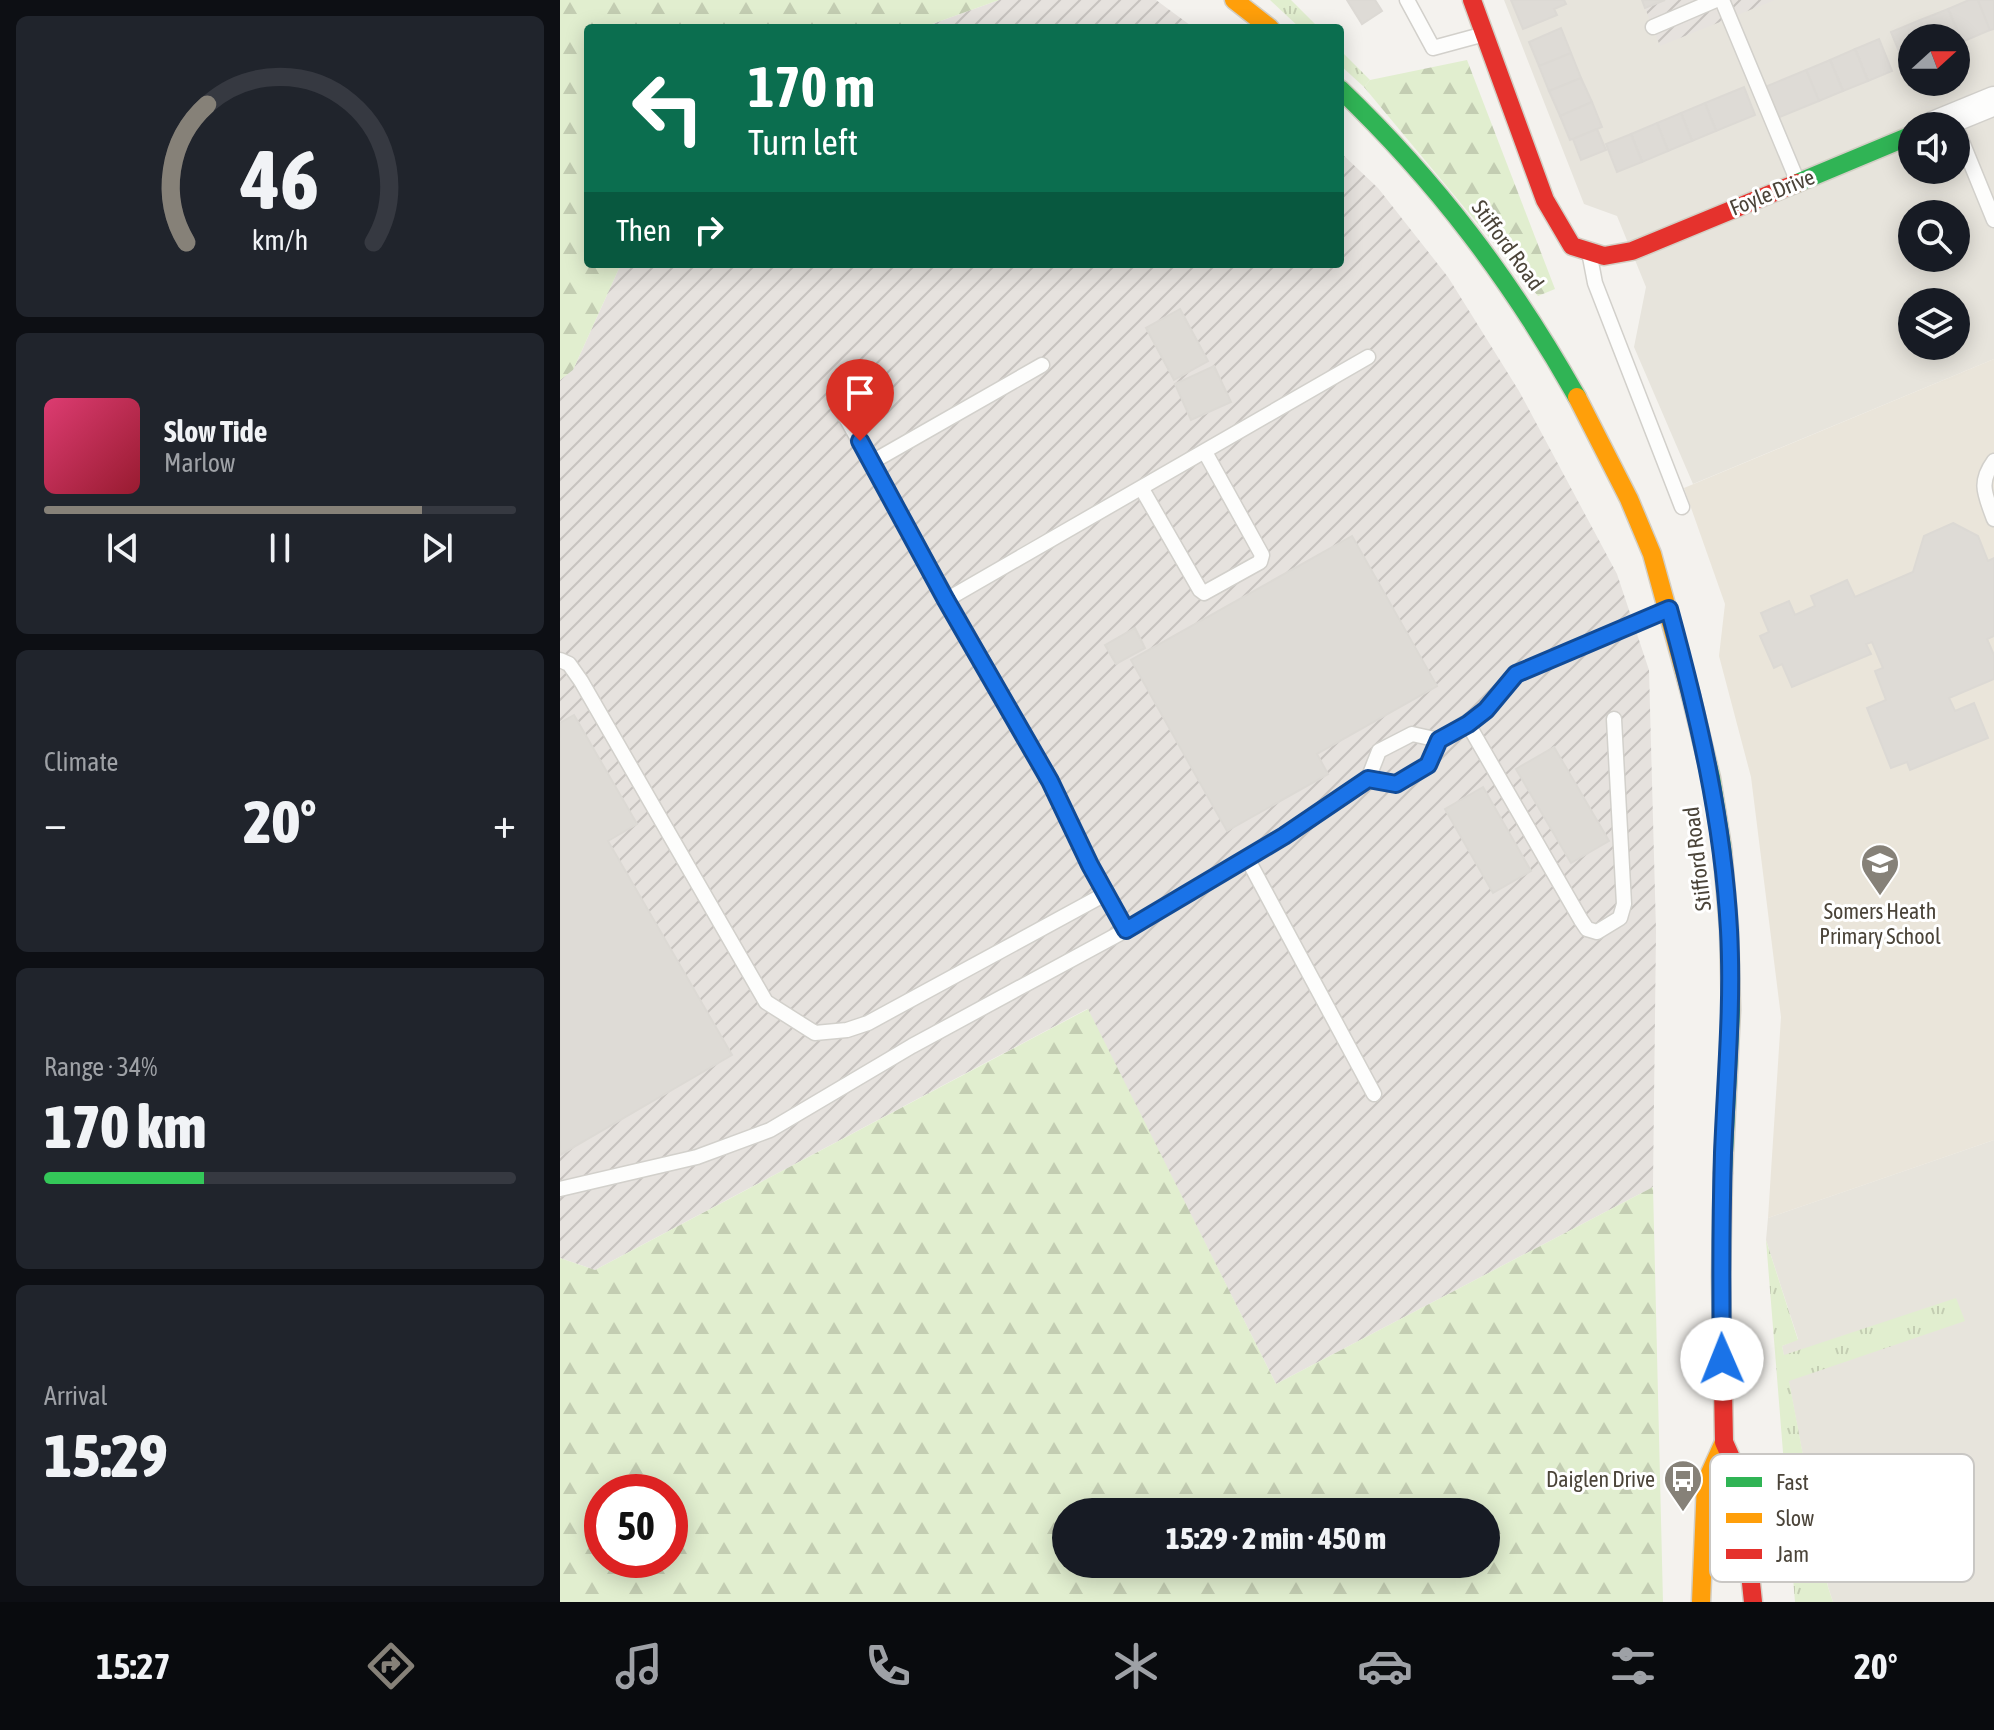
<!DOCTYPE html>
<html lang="en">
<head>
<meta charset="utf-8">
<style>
	:root { --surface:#171b24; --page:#20242c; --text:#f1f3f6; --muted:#9ea1a6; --line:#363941; --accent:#868178 }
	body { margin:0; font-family:"Asap Condensed",sans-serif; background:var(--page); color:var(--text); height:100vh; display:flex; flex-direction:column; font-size:30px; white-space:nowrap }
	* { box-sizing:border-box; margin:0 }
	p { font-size:26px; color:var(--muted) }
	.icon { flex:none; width:44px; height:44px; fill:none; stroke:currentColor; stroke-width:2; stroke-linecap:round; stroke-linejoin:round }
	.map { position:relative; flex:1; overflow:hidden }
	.sheet { display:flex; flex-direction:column; gap:16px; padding:16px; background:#0d0f14; width:560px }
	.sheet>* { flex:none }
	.hud { position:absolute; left:24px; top:24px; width:760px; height:244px; border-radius:8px; box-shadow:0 4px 20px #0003; background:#0b6e4f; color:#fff; overflow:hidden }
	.needle { width:52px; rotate:69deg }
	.buttons { position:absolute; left:1338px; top:24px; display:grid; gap:16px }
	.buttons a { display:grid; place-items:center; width:72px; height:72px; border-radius:50%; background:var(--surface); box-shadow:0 4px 20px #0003; font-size:40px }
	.speed { position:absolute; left:24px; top:1474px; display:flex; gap:16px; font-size:40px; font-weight:700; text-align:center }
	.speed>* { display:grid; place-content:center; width:104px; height:104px; border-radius:50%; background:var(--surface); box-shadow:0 4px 20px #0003; line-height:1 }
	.speed .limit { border:12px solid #d22; background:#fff; color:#111 }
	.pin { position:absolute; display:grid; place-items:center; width:68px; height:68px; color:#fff; margin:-82px -34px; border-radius:50% 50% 50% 0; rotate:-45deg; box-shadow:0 0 8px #0007 }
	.pin .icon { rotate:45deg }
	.me { position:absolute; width:88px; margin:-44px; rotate:359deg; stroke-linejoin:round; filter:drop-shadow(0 0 6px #0008) }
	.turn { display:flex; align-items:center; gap:28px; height:168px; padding:0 32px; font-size:36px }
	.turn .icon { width:104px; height:104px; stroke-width:2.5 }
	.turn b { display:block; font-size:56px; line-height:68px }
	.then { display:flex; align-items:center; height:76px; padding:0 32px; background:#0003; gap:16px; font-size:30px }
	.big { font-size:60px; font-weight:800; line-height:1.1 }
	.sheet .card { flex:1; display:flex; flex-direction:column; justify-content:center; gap:12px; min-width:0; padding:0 28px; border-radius:12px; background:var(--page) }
	.sheet .dial { align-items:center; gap:0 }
	.dial svg { height:208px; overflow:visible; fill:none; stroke:var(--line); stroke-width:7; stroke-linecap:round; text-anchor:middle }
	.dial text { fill:var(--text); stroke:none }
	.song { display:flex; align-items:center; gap:24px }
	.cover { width:96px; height:96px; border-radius:12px; background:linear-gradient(135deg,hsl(340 70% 55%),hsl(350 70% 35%)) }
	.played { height:8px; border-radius:4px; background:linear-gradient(90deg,var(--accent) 80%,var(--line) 80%) }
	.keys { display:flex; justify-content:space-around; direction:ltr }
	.heat { display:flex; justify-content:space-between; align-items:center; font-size:44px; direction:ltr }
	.charge { height:12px; border-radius:6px; background:linear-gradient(90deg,#34c759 34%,var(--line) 0) }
	.trip { position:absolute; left:492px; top:1498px; width:448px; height:80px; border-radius:40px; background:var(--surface); box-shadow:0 4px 20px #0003; font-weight:800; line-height:80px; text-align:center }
	.menu { display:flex; height:128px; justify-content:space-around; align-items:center; background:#090b0e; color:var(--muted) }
	.menu .icon { width:56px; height:56px }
	.menu .current { color:var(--accent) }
	.menu b { font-size:36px; color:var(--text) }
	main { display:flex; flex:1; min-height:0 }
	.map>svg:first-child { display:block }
</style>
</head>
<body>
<main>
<section class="sheet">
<div class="card dial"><svg viewBox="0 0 100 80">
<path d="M14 69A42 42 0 1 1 86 69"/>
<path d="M14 69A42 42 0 0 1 22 16" stroke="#868178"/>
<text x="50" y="56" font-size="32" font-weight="700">46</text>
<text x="50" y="72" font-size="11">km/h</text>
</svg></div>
<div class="card">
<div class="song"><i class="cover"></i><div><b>Slow Tide</b><p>Marlow</p></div></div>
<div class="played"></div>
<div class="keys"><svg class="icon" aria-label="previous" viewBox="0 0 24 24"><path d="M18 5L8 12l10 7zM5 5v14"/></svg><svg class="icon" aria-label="pause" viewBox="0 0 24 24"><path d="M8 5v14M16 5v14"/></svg><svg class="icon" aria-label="next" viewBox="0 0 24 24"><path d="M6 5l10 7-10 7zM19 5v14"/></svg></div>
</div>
<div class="card"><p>Climate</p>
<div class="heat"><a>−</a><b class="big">20°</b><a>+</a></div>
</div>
<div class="card"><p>Range · 34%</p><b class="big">170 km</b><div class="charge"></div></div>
<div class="card"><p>Arrival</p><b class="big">15:29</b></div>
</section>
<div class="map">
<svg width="1434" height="1602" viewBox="0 0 1434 1602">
	<defs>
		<pattern id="industrial-furrows" width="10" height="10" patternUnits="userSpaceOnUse" patternTransform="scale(2)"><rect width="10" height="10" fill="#e6e2de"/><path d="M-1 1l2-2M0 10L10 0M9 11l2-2" fill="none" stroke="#c7c3bf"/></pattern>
		<pattern id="grass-tufts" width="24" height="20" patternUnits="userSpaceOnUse" patternTransform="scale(2)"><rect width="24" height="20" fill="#e1eecf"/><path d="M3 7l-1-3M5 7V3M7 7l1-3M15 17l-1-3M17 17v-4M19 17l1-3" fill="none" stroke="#c3cdb2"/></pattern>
		<pattern id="forest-firs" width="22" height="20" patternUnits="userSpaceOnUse" patternTransform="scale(2)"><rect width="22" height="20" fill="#e1eecf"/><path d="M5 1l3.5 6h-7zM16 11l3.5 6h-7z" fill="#c3cdb2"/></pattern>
	</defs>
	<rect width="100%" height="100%" fill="#f4f2ee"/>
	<!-- residential -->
	<g fill="#e7e4dc" fill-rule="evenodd">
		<path d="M944,0H1434V359L1133,484L1074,347L1086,287L1057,216L1024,204ZM1352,38H1396V82H1352ZM1352,126H1396V170H1352ZM1352,214H1396V258H1352ZM1352,302H1396V346H1352Z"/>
		<polygon points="1434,1140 1434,1602 1273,1602 1268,1587 1222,1346 1238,1339 1206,1240 1208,1218"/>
	</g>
	<!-- industrial -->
	<g fill="url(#industrial-furrows)">
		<polygon points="439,0 596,0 634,28 361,28"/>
		<polygon points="1082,0 1215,0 1100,46"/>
		<polygon points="780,152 818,188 888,277 959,391 1057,574 1089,670 1096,931 1093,1187 716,1384 527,1009 35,1270 0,1258 0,380 13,370 61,264 780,264"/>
	</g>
	<!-- education -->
	<polygon fill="#eae5da" points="1434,359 1434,1140 1208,1218 1221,1017 1191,777 1159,656 1165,604 1124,488"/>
	<!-- grass -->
	<g fill="url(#grass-tufts)">
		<polygon points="710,0 731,0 759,28 740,28"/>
		<polygon points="780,50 810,80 804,87 780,65"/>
		<polygon points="1206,1240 1238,1340 1222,1346 1224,1355 1396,1298 1405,1321 1229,1381 1268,1587 1273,1602 1235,1602"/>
	</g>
	<!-- forest -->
	<g fill="url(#forest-firs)" fill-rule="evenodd">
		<polygon points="0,0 439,0 361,28 28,28 28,264 61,264 13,370 0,380"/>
		<polygon points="907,60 995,289 978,296 804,87 810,80"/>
		<path d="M528,1009L716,1384L1093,1187L1103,1602H0V1258L35,1270ZM42,1492H110V1560H42ZM506,1512H926V1564H506Z"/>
	</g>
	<!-- building -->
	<g fill="#dedbd6" stroke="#dcd9d4" stroke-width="2">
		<polygon points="787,0 815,0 822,11 802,24"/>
		<polygon points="951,0 1004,0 1006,4 994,9 997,15 963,29"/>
		<polygon points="1082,0 1105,0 1085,8"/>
		<polygon points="1409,0 1418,0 1430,30 1402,42 1388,9"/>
		<polygon points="1418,0 1434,0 1434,29 1430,30"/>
		<polygon points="1388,9 1402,42 1396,45 1396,38 1367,38 1360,20"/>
		<polygon points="1360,20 1367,38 1352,38 1352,63 1345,66 1331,32"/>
		<polygon points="1001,28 1011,53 979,66 969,42"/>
		<polygon points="1319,39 1332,71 1308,81 1295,49"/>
		<polygon points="1295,49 1308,81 1283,91 1270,60"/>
		<polygon points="1011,53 1021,78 989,91 979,66"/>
		<polygon points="1270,60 1283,91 1259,101 1246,70"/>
		<polygon points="1246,70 1259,101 1217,118 1205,87"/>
		<polygon points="1021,78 1032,102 1000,116 989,91"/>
		<polygon points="1184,87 1195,115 1156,131 1145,103"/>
		<polygon points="1032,102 1042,127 1010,140 1000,116"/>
		<polygon points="1145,103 1156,131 1132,141 1121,113"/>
		<polygon points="1121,113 1132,141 1108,151 1097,123"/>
		<polygon points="1097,123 1108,151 1082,162 1071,134"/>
		<polygon points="1037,129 1046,150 1021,160 1013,139"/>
		<polygon points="1071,134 1082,162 1057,172 1046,144"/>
		<polygon points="620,309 648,361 614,380 586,328"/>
		<polygon points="654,366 671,402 631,420 615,384"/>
		<polygon points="1393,523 1418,536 1428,561 1434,558 1434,636 1427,639 1434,655 1434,679 1389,698 1395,711 1414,703 1428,738 1350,770 1347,762 1331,768 1307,708 1326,700 1315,671 1323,668 1312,642 1306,644 1311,654 1232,687 1222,664 1214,668 1200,636 1209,632 1201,613 1229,601 1235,615 1255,606 1251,596 1287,580 1295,597 1353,572 1364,536"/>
		<polygon points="792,536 877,686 757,754 768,774 667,831 571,660"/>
		<polygon points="575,628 585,648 556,664 545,645"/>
		<polygon points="14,715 77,824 48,841 172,1055 0,1155 0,723"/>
		<polygon points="994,747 1049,841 1011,863 956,769"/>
		<polygon points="923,787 971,871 933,893 885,809"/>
	</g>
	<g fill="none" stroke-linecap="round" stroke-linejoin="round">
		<defs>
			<g id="lane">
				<polyline points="847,0 873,48 921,35"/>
				<polyline points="1162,0 1237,180"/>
				<polyline points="1093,27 1156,0"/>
				<polyline points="1396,127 1434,220"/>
				<polyline points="1030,257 1035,283 1122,507"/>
				<polyline points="275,398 490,781 530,865 566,930"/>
				<path d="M1434,461C1418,483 1425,494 1434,519"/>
				<polyline points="312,462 482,365"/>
				<polyline points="582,489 640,590 644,593 700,562 702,555 645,452"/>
				<polyline points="386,600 808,357"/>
				<polyline points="0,660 9,664 21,681 206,1002 255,1033 287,1030 308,1023 547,893"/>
				<polyline points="908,724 1021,920 1027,929 1037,932 1060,918 1064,904 1054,719"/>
				<polyline points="879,740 852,734 819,751 808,779 836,784 868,765 879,740 926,710 956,674 1105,611"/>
				<polyline points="687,858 814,1094"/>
				<polyline points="0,1189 137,1157 210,1130 352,1046 566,930 724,836 808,779"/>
			</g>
			<polyline id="street" points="1373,126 1434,101"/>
			<g id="fast">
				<path d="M780,89C877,182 951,280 1017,397"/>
				<polyline points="1237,183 1352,135"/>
				<polyline points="1131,696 1151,778 1162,847 1169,928 1171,1010 1163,1173"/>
			</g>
			<g id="slow">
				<polyline points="674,0 710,28"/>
				<polyline points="1017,397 1069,499 1092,554 1131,696"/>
				<polyline points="1141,1602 1146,1482 1164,1442"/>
			</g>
			<g id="jam">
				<polyline points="912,0 985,200 1012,246 1044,256 1072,251 1237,183"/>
				<polyline points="1163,1173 1161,1277 1164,1442 1180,1478 1193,1602"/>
			</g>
		</defs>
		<!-- lane casing -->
		<use href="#lane" stroke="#d2d0cb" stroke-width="17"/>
		<!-- street casing -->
		<use href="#street" stroke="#d2d0cb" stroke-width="31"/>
		<!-- fast casing -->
		<use href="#fast" stroke="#d3cfc5" stroke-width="21"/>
		<!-- slow casing -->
		<use href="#slow" stroke="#d3cfc5" stroke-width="21"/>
		<!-- jam casing -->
		<use href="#jam" stroke="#d3cfc5" stroke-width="21"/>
		<!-- lane -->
		<use href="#lane" stroke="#fdfdfc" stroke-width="14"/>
		<!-- street -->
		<use href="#street" stroke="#fdfdfc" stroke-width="28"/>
		<!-- fast -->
		<use href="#fast" stroke="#30b455" stroke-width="18"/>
		<!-- slow -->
		<use href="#slow" stroke="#ff9f0a" stroke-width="18"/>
		<!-- jam -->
		<use href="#jam" stroke="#e5322d" stroke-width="18"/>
	</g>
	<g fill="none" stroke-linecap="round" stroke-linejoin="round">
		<defs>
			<path id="route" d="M300,441L386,600L490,781L530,865L566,930L724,836L808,779L836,784L868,765L879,740L908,724L926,710L956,674L1109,609C1138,715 1163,820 1169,930C1173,1005 1166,1079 1163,1153C1161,1222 1161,1291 1162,1359"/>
		</defs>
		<!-- route casing -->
		<use href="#route" stroke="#114b97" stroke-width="20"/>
		<!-- route -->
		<use href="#route" stroke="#1a73e8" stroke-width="14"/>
	</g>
	<!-- icons -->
	<defs>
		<symbol id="school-pin" viewBox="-11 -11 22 30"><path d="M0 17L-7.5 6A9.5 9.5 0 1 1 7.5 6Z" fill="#868178" stroke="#fff"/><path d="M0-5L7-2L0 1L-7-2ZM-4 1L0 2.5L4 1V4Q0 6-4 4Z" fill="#fff"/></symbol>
		<symbol id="bus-pin" viewBox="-11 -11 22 30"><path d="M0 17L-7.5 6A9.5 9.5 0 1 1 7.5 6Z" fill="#868178" stroke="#fff"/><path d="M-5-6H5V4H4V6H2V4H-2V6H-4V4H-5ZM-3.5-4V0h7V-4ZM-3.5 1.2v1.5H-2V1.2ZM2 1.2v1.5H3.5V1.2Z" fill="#fff"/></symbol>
	</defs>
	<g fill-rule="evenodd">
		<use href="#school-pin" x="1298" y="841" width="44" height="60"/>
		<use href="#bus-pin" x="1101" y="1457" width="44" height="60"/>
	</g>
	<g text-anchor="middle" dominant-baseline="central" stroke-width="6" stroke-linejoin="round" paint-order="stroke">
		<!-- street labels -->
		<g font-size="22" fill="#4b4439" stroke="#fff">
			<text transform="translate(1212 192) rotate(-22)">Foyle Drive</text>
			<text transform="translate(948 245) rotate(54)">Stifford Road</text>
			<text transform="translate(1137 859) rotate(-97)">Stifford Road</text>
		</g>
		<!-- poi labels -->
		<g font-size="22" fill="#4b4439" stroke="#fff">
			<text x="1320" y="911">Somers Heath<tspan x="1320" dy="25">Primary School</tspan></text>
			<text x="1095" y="1479" text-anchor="end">Daiglen Drive</text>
		</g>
	</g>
	<!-- legend -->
	<rect x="1150" y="1454" width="264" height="128" rx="12" fill="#fff" stroke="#c9c7c4" stroke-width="2"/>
	<rect x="1166" y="1477" width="36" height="10" fill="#30b455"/>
	<rect x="1166" y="1513" width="36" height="10" fill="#ff9f0a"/>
	<rect x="1166" y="1549" width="36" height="10" fill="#e5322d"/>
	<g font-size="22" fill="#4b4439">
		<text x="1216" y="1490">Fast</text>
		<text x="1216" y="1526">Slow</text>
		<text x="1216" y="1562">Jam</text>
	</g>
</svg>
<div class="buttons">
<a><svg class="needle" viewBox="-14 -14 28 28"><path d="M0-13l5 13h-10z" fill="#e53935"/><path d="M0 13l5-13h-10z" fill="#9ea1a6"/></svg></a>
<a><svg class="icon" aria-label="sound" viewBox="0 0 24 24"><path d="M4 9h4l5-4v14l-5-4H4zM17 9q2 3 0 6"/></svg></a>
<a><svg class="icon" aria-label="search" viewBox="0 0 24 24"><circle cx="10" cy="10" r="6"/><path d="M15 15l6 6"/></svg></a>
<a><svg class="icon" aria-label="layers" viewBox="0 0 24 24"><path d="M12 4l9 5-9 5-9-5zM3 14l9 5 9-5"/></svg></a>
</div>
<div class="speed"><div class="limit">50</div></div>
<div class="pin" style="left:300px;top:441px;background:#d93025"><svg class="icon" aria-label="arrive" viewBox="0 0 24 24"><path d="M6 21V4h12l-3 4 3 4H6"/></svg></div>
<svg class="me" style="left:1162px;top:1359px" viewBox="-20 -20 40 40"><circle r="19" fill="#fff"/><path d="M0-13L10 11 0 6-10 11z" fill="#1a73e8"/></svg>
<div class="trip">15:29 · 2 min · 450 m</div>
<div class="hud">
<div class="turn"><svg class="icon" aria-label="left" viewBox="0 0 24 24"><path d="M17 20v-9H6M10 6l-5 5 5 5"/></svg><div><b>170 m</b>Turn left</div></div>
<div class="then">Then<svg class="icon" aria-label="right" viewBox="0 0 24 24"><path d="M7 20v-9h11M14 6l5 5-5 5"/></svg></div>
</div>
</div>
</main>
<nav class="menu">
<b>15:27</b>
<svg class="icon current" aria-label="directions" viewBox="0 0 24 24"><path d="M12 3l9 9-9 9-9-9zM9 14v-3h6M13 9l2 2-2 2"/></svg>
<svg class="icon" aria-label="music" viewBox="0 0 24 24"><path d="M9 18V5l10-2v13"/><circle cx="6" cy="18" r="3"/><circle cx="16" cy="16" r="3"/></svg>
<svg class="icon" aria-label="phone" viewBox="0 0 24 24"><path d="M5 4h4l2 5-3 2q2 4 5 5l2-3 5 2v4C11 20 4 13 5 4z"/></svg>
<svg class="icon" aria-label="climate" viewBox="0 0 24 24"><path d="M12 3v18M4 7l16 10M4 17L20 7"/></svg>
<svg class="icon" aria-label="car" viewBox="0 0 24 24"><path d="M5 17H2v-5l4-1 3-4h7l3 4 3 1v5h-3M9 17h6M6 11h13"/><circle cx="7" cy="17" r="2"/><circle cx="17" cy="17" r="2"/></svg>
<svg class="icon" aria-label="filters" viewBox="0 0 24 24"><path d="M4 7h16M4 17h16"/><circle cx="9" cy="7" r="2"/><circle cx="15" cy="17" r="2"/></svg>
<b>20°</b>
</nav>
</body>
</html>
